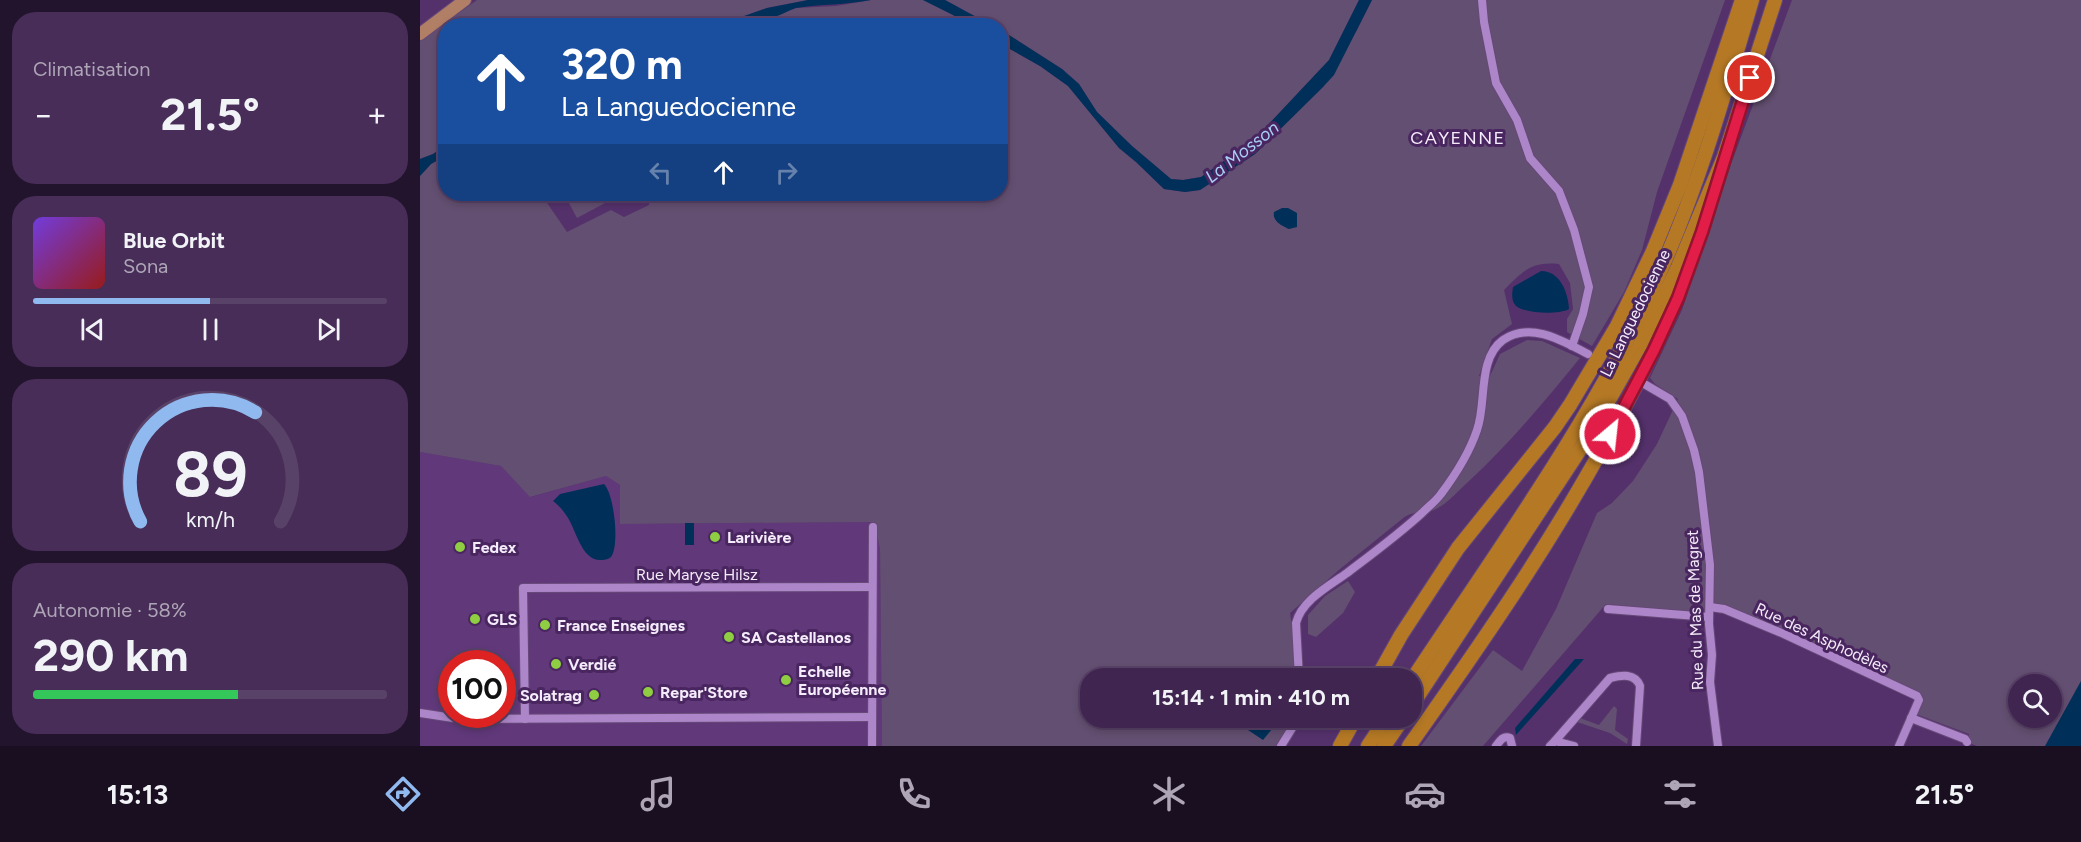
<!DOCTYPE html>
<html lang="fr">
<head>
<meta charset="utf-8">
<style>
	:root { --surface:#402551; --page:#472d58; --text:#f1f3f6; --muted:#aea5b7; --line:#594268; --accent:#90b9f0 }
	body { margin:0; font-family:Figtree,sans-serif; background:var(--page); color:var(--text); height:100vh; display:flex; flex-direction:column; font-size:22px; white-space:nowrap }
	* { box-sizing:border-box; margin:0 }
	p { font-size:20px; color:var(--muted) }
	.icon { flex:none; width:33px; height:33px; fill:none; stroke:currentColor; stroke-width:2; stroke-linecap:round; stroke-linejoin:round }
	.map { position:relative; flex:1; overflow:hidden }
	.panel { display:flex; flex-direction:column; gap:12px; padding:12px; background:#23142d; width:420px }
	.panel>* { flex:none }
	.top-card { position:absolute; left:18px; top:18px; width:570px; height:183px; border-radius:24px; box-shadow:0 3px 9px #0003,0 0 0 2px var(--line); background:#1a4fa0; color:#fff; overflow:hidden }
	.buttons { position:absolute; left:1588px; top:674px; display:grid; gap:12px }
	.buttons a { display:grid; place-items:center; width:54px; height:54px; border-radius:50%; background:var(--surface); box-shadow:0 3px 9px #0003,0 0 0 2px var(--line); font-size:30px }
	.speed { position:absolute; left:18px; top:650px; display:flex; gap:12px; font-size:30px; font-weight:700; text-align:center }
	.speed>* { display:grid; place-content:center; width:78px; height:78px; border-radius:50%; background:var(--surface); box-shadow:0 3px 9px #0003,0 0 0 2px var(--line); line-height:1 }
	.speed .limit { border:9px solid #d22; background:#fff; color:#111 }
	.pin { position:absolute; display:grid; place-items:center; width:51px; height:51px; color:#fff; margin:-26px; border:3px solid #fff; border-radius:50%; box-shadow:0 2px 6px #0007 }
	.me { position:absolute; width:66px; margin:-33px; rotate:28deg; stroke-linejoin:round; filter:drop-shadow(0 0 4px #0008) }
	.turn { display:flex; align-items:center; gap:21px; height:126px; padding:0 24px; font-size:27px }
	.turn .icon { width:78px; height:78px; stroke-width:2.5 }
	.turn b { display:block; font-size:42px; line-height:51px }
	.lanes { display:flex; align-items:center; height:57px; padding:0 24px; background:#0003; justify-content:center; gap:30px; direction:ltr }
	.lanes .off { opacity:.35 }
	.big { font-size:45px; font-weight:700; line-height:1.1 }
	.panel .widget { flex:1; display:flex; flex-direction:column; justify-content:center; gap:9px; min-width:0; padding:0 21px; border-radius:24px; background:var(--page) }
	.panel .dial { align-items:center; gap:0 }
	.dial svg { height:156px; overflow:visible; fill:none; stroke:var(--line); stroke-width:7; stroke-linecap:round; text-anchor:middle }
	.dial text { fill:var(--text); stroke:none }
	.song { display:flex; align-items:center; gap:18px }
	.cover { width:72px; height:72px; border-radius:9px; background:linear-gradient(135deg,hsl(260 70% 55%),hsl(0 70% 35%)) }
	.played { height:6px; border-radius:3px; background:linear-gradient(90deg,var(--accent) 50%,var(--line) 50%) }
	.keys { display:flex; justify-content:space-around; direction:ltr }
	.heat { display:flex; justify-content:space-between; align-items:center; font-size:33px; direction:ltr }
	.charge { height:9px; border-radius:4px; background:linear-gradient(90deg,#34c759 58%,var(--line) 0) }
	.trip { position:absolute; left:660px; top:668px; width:342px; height:60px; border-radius:24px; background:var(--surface); box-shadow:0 3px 9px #0003,0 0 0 2px var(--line); font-weight:700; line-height:60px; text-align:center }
	.menu { display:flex; height:96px; justify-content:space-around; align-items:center; background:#1a0f20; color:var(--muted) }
	.menu .icon { width:42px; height:42px }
	.menu .active { color:var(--accent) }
	.menu b { font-size:27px; color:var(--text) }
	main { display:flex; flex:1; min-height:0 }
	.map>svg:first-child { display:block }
</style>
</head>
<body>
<main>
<section class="panel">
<div class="widget"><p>Climatisation</p>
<div class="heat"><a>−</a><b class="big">21.5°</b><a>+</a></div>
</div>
<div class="widget">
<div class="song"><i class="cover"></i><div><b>Blue Orbit</b><p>Sona</p></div></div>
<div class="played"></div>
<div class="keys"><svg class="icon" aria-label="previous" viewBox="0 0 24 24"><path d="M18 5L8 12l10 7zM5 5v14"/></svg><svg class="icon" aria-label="pause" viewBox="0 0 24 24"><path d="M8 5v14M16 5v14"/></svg><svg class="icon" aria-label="next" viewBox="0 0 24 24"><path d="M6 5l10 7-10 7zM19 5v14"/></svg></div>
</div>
<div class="widget dial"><svg viewBox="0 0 100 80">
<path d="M14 69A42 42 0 1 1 86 69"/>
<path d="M14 69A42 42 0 0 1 73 13" stroke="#90b9f0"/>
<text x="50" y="56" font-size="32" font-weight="700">89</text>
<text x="50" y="72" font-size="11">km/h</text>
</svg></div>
<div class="widget"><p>Autonomie · 58%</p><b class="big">290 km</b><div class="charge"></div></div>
</section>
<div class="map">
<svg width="1661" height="746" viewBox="0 0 1661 746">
	<rect width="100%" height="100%" fill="#55316c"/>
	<!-- built -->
	<path fill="#61397b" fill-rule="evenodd" d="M0,452L81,466L111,497L186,476L200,485V524L455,522L460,550L462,746H0ZM32,663H82V714H32Z"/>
	<!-- green -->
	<g fill="#634f71" fill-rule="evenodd">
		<polygon points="57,0 388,0 347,8 299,25 26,26 25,146 13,154 0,159 0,41"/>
		<polygon points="451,0 503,0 533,15 548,25 321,26 376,8 416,6"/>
		<polygon points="525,0 939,0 909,60 846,127 824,147 781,177 763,180 751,179 712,146 677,112 659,84 642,69 581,30 580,26 571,25"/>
		<path d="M952,0H1305L1237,192L1222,250L1204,292L1172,346L1147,332V319L1153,309L1150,283L1139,264C1111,261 1102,272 1084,290L1092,324L1072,339L1059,376H1070L1080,354L1107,340L1122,341L1160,358C1125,401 1089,444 1048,482C1039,490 1028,503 1016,509C1004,515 994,509 982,519L920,569L870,613L876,653L875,678H670V717H872V725L863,746H462L460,550L455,522L200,524V485L186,476L110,497L81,466L0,452V176L11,164L25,156L26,194H121L147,232L191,210L204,217L229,205L230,196L235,194H580L581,44L620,66L648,86L699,148L716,162L744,189L765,192L780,190L835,154L903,87L937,30Z"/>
		<path d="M1372,0H1661V746H1557L1549,743V734L1496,714L1502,697L1380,638L1301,606L1286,613L1186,604L1063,746H1001L1073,650L1102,671L1136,609L1177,513L1192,503L1213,481L1237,444L1258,399L1235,384L1230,378L1262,310L1311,164ZM1599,684H1632V717H1599Z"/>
		<polygon points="144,194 202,194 157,218"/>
		<polygon points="928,581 935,592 923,613 896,637 888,634 888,615 905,596"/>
		<polygon points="1194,706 1197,709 1195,730 1208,739 1207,744 1190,733 1157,722 1160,718 1179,725"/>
	</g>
	<!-- water -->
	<g fill="#003059">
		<path d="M388,0H451C426,5 401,4 376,8C369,10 362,15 354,17C336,22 318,26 299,25L347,8Z"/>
		<polygon points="503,0 525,0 571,25 548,25 533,15"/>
		<polygon points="939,0 952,0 914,75 903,87 835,154 780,190 765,192 744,189 716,162 699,148 648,86 620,66 581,44 581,30 642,69 659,84 677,112 712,146 751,179 763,180 781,177 824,147 846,127 909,60"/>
		<polygon points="25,146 25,156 11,164 0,176 0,159 13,154"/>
		<path d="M862,208H868L877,213V227L869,229C862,226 852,221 854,212Z"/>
		<path d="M1121,271C1140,271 1148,292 1149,309C1138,315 1106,314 1096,306C1091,301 1092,293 1093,287Z"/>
		<path d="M184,484C194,493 200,546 191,557C189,559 185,560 182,560C161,562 156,528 146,515C143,510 138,505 133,501L140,494Z"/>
		<rect x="265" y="523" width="9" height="22"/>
		<polygon points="1155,659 1164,659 1096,735 1095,728"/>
		<polygon points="1661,681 1661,746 1625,746"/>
		<polygon points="834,717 862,717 843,740 828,730"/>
	</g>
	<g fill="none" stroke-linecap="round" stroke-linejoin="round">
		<defs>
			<g id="street">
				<polyline points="1062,0 1064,22 1076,83 1097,120 1110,158 1139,191 1154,230 1169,287 1163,314 1152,346"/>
				<polyline points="1226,385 1250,399 1262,416 1274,450 1279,472 1290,565 1289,624 1292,655 1290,682 1298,746"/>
				<polyline points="1290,607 1304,609 1364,634 1497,696 1499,700 1479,746"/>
				<polyline points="1188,609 1289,617"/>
				<path d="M879,678L876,623C882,600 909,586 927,573C952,554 978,535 1002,513C1008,507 1016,501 1021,494C1036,474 1049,454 1057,430C1067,403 1057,359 1083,340C1111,321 1143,341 1168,354"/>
				<polyline points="0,713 33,718 57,719 451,717"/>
				<polyline points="1491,718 1545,739 1547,742"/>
				<polyline points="105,719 103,588 451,587"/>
				<path d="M1135,741L1190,678C1202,675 1215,673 1220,686L1216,746"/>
				<polyline points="452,746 453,527"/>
				<polyline points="861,746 874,725 876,717"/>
				<path d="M1076,746C1080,741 1083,735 1090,738L1092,746"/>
				<polyline points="1130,746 1135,741 1154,746"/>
			</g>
			<polyline id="primary" points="0,34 45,0"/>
			<g id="highway">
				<polyline points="957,678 981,635 1038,548 1135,427 1150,405 1197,326 1233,251 1260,185 1322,0"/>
				<path d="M992,680C1077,551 1170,424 1235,283C1277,192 1304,96 1332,0"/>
				<polyline points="992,705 1167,439 1220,345 1258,267 1304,157 1355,0"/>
				<polyline points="920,746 936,717"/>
				<polyline points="948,746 967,717"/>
				<polyline points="964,746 984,717"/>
				<path d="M989,746C1057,650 1125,552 1182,449C1222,376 1260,302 1285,222"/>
			</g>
		</defs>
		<!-- street casing -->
		<use href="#street" stroke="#674978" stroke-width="10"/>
		<!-- primary casing -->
		<use href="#primary" stroke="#674978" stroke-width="14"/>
		<!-- highway casing -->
		<use href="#highway" stroke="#674978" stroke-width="16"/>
		<!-- street -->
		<use href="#street" stroke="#ac86c8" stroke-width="8"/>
		<!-- primary -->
		<use href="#primary" stroke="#b17e66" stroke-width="12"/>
		<!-- highway -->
		<use href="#highway" stroke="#b57925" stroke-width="14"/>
	</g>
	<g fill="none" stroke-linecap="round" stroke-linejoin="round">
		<defs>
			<polyline id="route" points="1190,434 1234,350 1258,298 1282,232 1330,78"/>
		</defs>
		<!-- route casing -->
		<use href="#route" stroke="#92132f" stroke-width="15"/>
		<!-- route -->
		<use href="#route" stroke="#e11d48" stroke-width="10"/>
	</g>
	<!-- markers -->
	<g fill="#8fcd42" stroke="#4a2660" stroke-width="2">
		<circle cx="295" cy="537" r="6"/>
		<circle cx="40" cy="547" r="6"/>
		<circle cx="55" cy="619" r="6"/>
		<circle cx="125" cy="625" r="6"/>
		<circle cx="309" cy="637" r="6"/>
		<circle cx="136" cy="664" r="6"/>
		<circle cx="366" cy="680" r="6"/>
		<circle cx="228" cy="692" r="6"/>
		<circle cx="174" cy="695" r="6"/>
	</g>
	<g text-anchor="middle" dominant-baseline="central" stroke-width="6" stroke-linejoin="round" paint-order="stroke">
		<!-- street labels -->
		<g font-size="16" fill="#f4ecfa" stroke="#4a2660">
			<text transform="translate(1215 313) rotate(-64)">La Languedocienne</text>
			<text x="277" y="574">Rue Maryse Hilsz</text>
			<text transform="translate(1275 610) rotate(-92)">Rue du Mas de Magret</text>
			<text transform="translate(1402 638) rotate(25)">Rue des Asphodèles</text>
		</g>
		<!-- poi labels -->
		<g font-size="16" font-weight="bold" fill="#f4ecfa" stroke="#4a2660" text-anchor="start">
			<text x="307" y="537">Larivière</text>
			<text x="52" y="547">Fedex</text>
			<text x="67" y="619">GLS</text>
			<text x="137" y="625">France Enseignes</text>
			<text x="321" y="637">SA Castellanos</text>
			<text x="148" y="664">Verdié</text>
			<text x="378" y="671">Echelle<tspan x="378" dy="18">Européenne</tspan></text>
			<text x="240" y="692">Repar'Store</text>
			<text x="162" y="695" text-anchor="end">Solatrag</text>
		</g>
		<!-- neighbourhood labels -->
		<g font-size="18" letter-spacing="1.5" fill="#f4ecfa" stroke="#4a2660">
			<text x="1038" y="138">CAYENNE</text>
		</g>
		<!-- water labels -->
		<g font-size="18" font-style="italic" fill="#a9cff8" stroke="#4a2660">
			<text transform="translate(822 152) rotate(-38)">La Mosson</text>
		</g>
	</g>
</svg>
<div class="buttons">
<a><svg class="icon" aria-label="search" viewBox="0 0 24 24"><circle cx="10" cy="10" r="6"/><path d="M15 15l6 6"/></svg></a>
</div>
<div class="speed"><div class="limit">100</div></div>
<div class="pin" style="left:1330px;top:78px;background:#d93025"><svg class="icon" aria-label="arrive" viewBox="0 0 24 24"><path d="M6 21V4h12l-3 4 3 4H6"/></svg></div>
<svg class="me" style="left:1190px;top:434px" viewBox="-20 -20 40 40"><circle r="17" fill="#e11d48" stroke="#fff" stroke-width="3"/><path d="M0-11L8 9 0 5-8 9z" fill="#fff"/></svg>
<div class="trip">15:14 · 1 min · 410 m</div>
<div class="top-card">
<div class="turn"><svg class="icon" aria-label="ahead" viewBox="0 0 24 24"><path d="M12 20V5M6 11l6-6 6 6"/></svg><div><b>320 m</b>La Languedocienne</div></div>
<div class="lanes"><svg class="icon off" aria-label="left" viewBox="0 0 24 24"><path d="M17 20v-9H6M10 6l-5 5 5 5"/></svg><svg class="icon" aria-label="ahead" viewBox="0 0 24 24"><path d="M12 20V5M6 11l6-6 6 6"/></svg><svg class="icon off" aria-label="right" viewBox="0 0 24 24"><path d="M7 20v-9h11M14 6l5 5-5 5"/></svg></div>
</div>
</div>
</main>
<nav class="menu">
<b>15:13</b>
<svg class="icon active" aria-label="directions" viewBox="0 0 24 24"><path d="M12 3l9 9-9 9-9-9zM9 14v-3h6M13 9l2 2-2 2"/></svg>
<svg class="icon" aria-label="music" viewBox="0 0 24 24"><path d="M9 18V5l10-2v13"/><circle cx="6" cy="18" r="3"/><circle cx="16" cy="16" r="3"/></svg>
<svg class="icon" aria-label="phone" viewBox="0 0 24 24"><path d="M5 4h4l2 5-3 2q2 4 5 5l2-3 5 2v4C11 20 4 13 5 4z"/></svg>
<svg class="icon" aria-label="climate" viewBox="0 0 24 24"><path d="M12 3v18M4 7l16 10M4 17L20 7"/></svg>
<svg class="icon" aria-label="car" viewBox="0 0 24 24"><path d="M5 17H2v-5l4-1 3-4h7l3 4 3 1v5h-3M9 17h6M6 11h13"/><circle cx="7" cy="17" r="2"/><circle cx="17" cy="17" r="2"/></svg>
<svg class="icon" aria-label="filters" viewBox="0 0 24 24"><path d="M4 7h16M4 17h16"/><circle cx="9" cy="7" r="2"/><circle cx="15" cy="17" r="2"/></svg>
<b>21.5°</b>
</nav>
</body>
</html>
